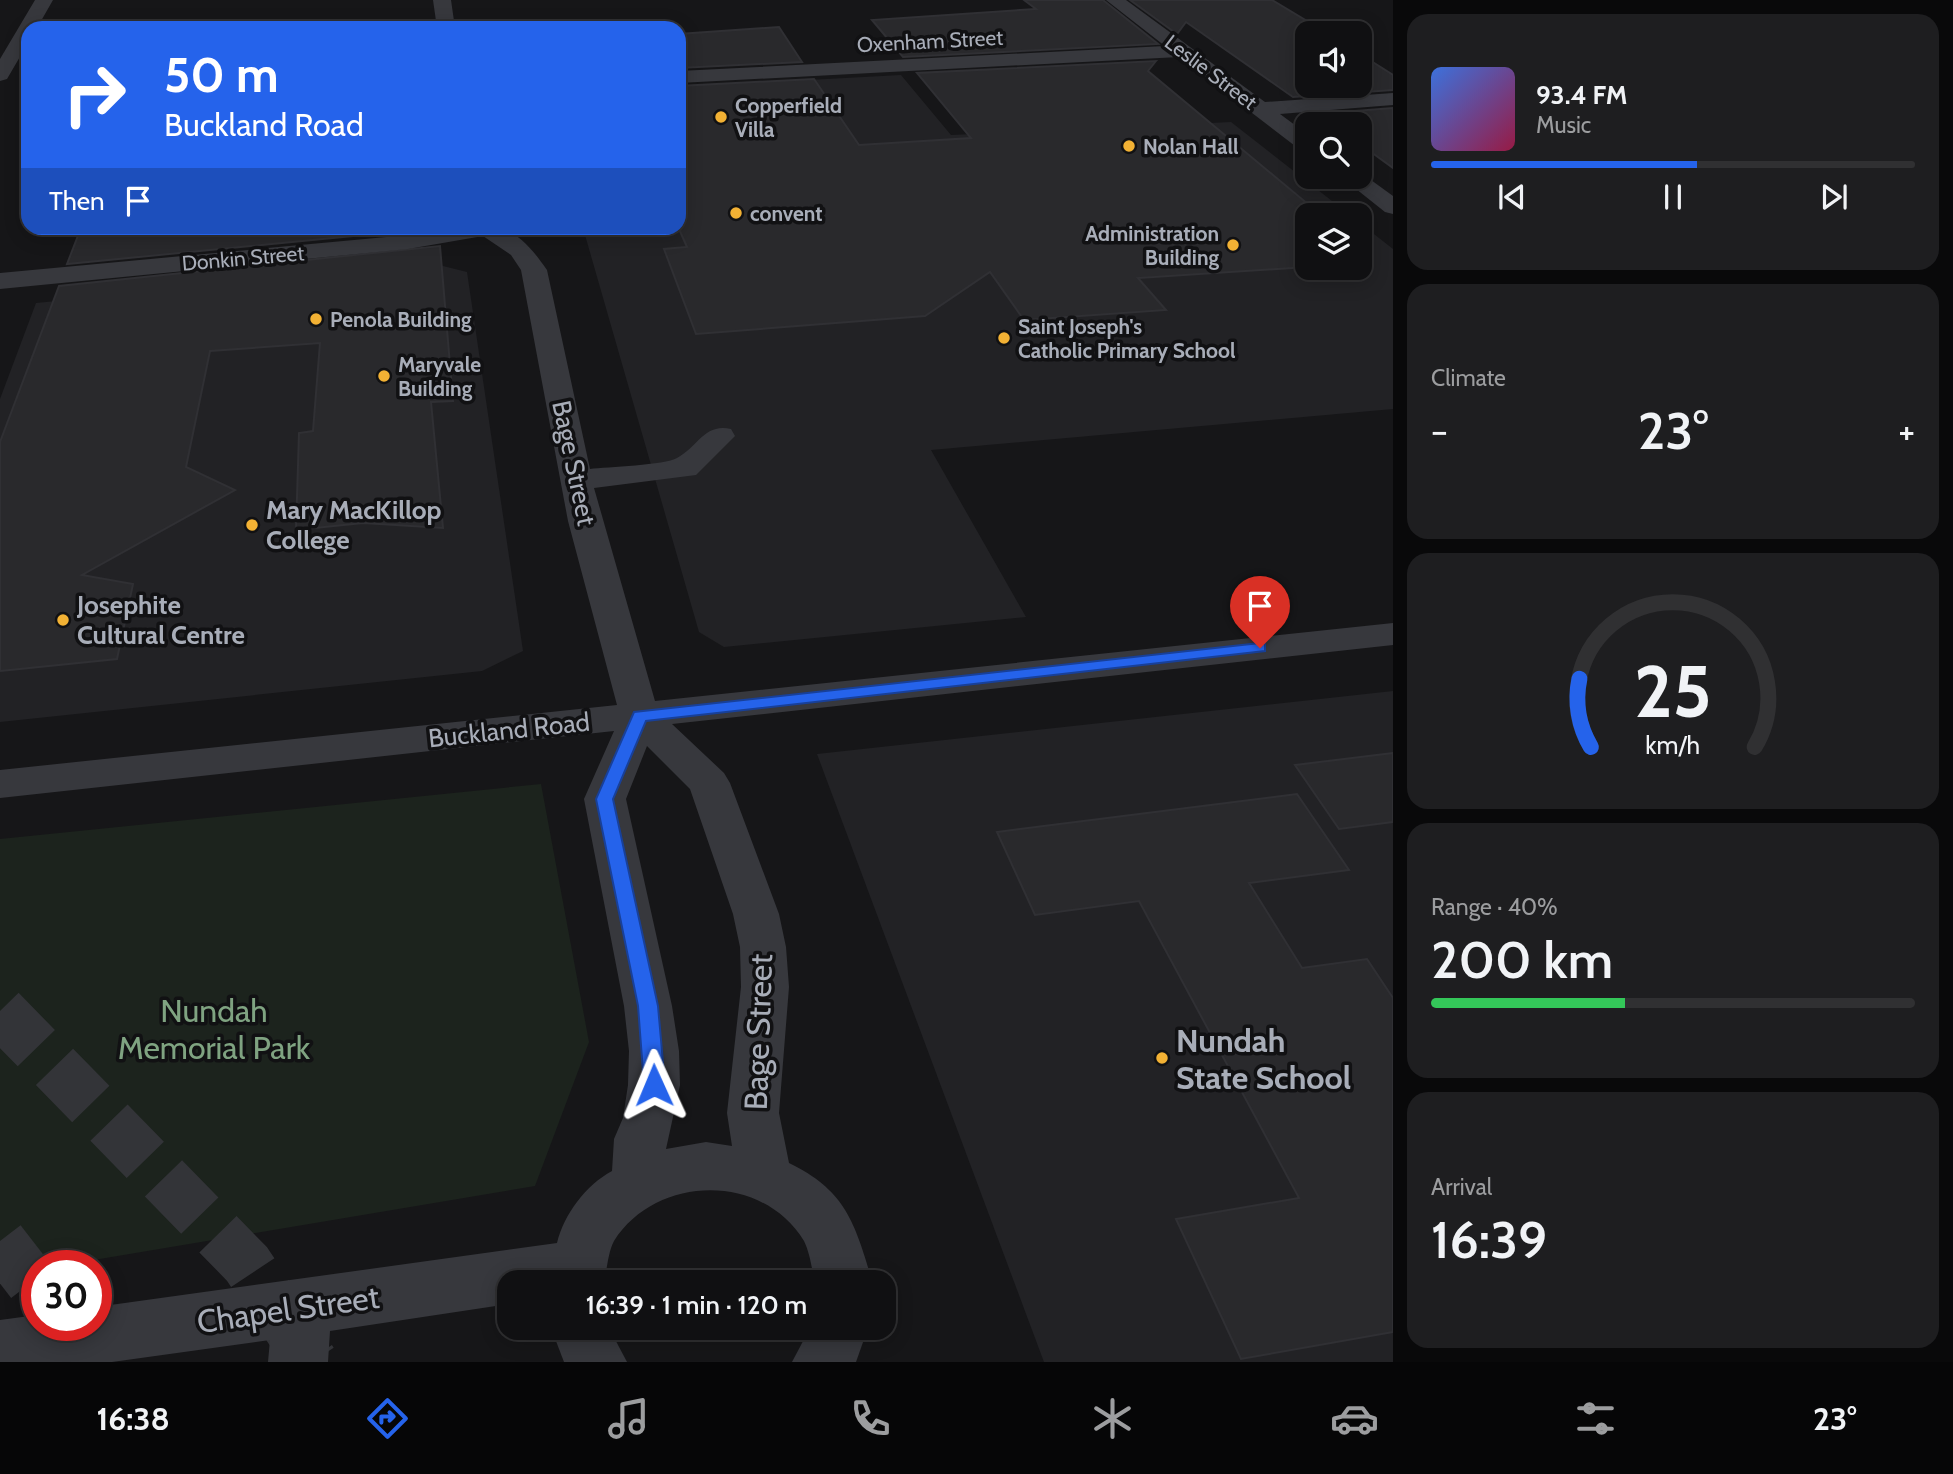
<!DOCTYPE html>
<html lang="en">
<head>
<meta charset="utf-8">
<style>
	:root { --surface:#101012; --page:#1e1e20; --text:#f1f3f6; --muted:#9c9d9f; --line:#303032; --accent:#2563eb }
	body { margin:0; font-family:Cabin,sans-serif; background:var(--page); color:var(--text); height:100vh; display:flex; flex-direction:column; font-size:26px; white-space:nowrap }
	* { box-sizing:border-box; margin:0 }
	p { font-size:23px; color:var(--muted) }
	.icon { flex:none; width:38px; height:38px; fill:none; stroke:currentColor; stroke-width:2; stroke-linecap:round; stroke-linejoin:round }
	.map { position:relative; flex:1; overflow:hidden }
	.panel { display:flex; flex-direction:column; gap:14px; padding:14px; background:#09090a; width:560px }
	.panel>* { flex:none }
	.top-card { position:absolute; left:21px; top:21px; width:665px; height:214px; border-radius:21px; box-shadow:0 4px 18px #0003,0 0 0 2px var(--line); background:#2563eb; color:#fff; overflow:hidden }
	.controls { position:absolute; left:1295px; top:21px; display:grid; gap:14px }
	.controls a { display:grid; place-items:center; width:77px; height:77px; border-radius:14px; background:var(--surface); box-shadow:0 4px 18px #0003,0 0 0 2px var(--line); font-size:35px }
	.speed { position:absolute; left:21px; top:1250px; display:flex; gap:14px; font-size:35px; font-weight:700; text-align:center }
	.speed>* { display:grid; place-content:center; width:91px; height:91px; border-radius:50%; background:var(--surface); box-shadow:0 4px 18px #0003,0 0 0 2px var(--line); line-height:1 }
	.speed .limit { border:10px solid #d22; background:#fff; color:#111 }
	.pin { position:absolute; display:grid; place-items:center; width:60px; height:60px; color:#fff; margin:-72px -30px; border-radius:50% 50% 50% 0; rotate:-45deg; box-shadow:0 0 7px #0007 }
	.pin .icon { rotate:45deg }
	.me { position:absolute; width:77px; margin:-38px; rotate:359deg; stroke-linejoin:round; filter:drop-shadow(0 0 5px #0008) }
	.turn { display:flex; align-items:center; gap:24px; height:147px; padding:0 28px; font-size:32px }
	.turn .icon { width:91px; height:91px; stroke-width:2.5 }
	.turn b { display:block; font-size:49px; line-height:60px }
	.then { display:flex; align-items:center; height:66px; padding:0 28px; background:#0003; gap:14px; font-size:26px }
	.big { font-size:52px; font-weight:600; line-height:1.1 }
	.panel .tile { flex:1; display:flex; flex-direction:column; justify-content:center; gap:10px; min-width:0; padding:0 24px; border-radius:21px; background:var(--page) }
	.panel .dial { align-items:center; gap:0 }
	.dial svg { height:182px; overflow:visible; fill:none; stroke:var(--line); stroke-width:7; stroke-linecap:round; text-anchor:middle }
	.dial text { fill:var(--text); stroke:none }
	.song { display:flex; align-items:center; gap:21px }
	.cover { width:84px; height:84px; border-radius:10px; background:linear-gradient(135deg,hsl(220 70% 55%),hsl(340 70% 35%)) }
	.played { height:7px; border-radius:4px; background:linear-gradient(90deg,var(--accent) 55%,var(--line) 55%) }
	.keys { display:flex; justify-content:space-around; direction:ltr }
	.heat { display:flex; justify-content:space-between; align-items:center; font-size:38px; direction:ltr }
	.charge { height:10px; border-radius:5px; background:linear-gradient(90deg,#34c759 40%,var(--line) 0) }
	.trip { position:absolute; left:497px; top:1270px; width:399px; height:70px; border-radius:21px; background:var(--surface); box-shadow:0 4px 18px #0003,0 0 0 2px var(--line); font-weight:600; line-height:70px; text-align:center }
	.menu { display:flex; height:112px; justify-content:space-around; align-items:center; background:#060607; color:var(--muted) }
	.menu .icon { width:49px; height:49px }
	.menu .current { color:var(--accent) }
	.menu b { font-size:32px; color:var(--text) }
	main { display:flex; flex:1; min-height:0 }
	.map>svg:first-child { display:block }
</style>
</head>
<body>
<main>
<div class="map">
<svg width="1393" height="1362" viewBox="0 0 1393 1362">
	<rect width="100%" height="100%" fill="#161618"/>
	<!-- built -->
	<g fill="#222225">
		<polygon points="901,75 951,135 1231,122 1350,215 1307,215 1307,268 1360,268 1360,223 1393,249 1393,409 931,450 1026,617 724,647 699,632 583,228 679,228 679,87"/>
		<polygon points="435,264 467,272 523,651 482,671 0,722 0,399 36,303"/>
		<polygon points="1393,691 1393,1362 1044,1362 817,754"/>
	</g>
	<!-- green -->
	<polygon fill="#1c231d" points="541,784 589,1042 535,1186 64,1265 37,1265 37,1270 0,1276 0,839"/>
	<!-- building -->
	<g fill="#29292c" stroke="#303034" stroke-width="2">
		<polygon points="1024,0 1103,0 1158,44 903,57 872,20 1036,9"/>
		<polygon points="1130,0 1272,0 1327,33 1307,33 1307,86 1360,86 1360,54 1393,75 1393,90 1293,97 1186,22 1177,34"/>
		<polygon points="779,27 802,62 679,68 679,34"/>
		<polygon points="1156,61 1148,71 1321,215 1307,215 1307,267 1138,278 1166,310 1024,320 990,272 925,316 696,334 664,249 687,247 679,229 679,86 814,79 859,145 971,138 917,73"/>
		<polygon points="1393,108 1393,168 1360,144 1360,124 1331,124 1316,114"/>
		<polygon points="81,228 435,228 67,264"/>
		<polygon points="440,246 453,401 431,402 443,528 363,523 296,530 299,433 313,431 320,343 210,351 186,467 235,490 82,575 133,584 117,659 0,671 0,442 59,286"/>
		<polygon points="1393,753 1393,822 1339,829 1295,765"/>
		<polygon points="1297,794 1349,870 1249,883 1302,968 1367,959 1393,998 1393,1332 1241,1359 1176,1219 1299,1198 1139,901 1035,915 997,832"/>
	</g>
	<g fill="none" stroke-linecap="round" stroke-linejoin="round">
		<!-- highway-tunnel -->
		<g stroke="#333438" stroke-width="52" stroke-dasharray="52 26" stroke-linecap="butt">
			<polyline points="0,1011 247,1264 312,1362"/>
			<polyline points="0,1241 37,1289"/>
		</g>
		<!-- minor -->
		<g fill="#37383d" fill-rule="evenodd">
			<polygon points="35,0 53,0 37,28 28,28 28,43 7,79 0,81 0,59"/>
			<polygon points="433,0 451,0 455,28 437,28"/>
			<polygon points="1106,0 1126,0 1265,102 1393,93 1393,105 1280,114 1307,134 1307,151 1299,149 1179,57 679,83 679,71 1165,46"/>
			<polygon points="1360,172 1393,196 1393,214 1385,212 1341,177 1360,177"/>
			<path d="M447,228C502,228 513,221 547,270L590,469C607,467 665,465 677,458C698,447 704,423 731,429L735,436L696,475L594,488L655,701L1393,623V645L672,724L724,773L730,783L779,914L786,947L789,987L779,1113L789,1163C847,1191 855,1224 873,1283H815C812,1270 810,1253 804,1241C762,1172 656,1175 614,1241C608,1252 607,1270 604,1283H509V1304L330,1331L328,1362H268L270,1340L112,1362H0V1320L37,1315V1325H96V1307L557,1243C564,1214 586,1185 612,1171L614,1139L623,1118L628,1085L629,1051L624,1006L584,799L614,731L0,798V770L617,705L568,521L521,270L511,255L483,236L408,249L0,289V273L408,235ZM647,746L690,789L733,914L740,947L741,987L727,1113L732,1146L706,1142L666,1149L680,1085L679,1051L672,1006L626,799Z"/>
			<polygon points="551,1328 609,1328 627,1362 564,1362"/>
			<polygon points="810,1328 868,1328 856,1362 792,1362"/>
		</g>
	</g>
	<!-- route -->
	<polygon fill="#2563eb" stroke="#184099" stroke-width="2" points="1260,643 1265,644 1265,651 646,721 613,799 658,1006 665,1085 662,1091 654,1094 647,1091 644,1085 638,1006 596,799 634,712"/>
	<!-- markers -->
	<g fill="#f2b134" stroke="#111113" stroke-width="2.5">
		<circle cx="721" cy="117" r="7"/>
		<circle cx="1129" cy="146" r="7"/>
		<circle cx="736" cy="213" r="7"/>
		<circle cx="1233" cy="245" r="7"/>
		<circle cx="316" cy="319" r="7"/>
		<circle cx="1004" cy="338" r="7"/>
		<circle cx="384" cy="376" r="7"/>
		<circle cx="252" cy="525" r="7"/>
		<circle cx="63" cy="620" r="7"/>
		<circle cx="1162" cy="1058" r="7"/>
	</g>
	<g text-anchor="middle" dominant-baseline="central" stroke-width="7" stroke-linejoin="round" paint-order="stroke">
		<!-- far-street labels -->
		<g font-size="21" fill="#a8adb8" stroke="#111113">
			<text transform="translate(930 41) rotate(-3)">Oxenham Street</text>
			<text transform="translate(1211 72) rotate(37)">Leslie Street</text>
			<text transform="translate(243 258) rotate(-5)">Donkin Street</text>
		</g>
		<!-- far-poi labels -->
		<g font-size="21" font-weight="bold" fill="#a8adb8" stroke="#111113" text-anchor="start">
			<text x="735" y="105">Copperfield<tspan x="735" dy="24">Villa</tspan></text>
			<text x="1143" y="146">Nolan Hall</text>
			<text x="750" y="213">convent</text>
			<text x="1219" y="233" text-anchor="end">Administration<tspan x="1219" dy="24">Building</tspan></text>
			<text x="330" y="319">Penola Building</text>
			<text x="1018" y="326">Saint Joseph's<tspan x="1018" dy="24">Catholic Primary School</tspan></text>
			<text x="398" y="364">Maryvale<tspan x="398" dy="24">Building</tspan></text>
		</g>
		<!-- street labels -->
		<g font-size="26" fill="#a8adb8" stroke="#111113">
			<text transform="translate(574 463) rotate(78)">Bage Street</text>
			<text transform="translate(509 730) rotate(-6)">Buckland Road</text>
		</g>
		<!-- poi labels -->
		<g font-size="26" font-weight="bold" fill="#a8adb8" stroke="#111113" text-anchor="start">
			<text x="266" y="510">Mary MacKillop<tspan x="266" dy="30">College</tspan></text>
			<text x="77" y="605">Josephite<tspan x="77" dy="30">Cultural Centre</tspan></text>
		</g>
		<!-- near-park labels -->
		<g font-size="32" fill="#7fa381" stroke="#111113">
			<text x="214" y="1010">Nundah<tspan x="214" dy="37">Memorial Park</tspan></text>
		</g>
		<!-- near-street labels -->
		<g font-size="32" fill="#a8adb8" stroke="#111113">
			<text transform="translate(758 1032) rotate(-88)">Bage Street</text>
			<text transform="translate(288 1309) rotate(-8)">Chapel Street</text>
		</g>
		<!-- near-poi labels -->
		<g font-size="32" font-weight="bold" fill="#a8adb8" stroke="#111113" text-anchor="start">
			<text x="1176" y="1040">Nundah<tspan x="1176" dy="37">State School</tspan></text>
		</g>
	</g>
</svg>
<div class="controls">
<a><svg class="icon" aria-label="sound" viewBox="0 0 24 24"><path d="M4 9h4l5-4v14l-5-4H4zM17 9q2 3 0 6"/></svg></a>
<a><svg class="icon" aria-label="search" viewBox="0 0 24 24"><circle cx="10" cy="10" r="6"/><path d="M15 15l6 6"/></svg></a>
<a><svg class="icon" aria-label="layers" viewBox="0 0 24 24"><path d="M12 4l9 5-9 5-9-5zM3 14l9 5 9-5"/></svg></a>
</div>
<div class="speed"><div class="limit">30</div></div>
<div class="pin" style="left:1260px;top:648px;background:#d93025"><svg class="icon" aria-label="arrive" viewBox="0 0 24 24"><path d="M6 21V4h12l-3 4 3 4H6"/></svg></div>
<svg class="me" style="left:654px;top:1085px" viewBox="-20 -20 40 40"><path d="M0-17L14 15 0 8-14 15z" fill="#2563eb" stroke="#fff" stroke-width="4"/></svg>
<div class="trip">16:39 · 1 min · 120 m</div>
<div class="top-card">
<div class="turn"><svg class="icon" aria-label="right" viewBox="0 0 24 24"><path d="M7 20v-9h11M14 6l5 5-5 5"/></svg><div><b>50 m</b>Buckland Road</div></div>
<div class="then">Then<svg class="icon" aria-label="arrive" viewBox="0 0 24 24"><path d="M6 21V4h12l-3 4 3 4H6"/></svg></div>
</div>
</div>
<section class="panel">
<div class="tile">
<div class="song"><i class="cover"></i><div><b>93.4 FM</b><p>Music</p></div></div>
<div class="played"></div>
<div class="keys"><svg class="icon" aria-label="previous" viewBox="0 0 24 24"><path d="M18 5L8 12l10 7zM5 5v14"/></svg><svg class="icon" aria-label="pause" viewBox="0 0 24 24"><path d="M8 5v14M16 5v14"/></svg><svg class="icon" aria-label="next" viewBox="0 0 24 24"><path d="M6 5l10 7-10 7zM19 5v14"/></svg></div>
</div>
<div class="tile"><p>Climate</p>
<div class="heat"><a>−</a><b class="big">23°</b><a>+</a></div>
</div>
<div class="tile dial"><svg viewBox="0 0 100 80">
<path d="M14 69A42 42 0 1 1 86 69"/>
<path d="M14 69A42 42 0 0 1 9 39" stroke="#2563eb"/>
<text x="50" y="56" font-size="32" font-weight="700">25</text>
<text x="50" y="72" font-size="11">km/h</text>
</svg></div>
<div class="tile"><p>Range · 40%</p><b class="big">200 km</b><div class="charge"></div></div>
<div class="tile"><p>Arrival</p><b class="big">16:39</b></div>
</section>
</main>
<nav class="menu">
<b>16:38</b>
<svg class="icon current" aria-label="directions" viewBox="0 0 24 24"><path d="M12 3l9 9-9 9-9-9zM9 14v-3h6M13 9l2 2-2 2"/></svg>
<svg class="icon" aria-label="music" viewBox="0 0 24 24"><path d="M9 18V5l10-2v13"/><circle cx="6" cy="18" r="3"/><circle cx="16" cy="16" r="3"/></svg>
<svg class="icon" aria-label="phone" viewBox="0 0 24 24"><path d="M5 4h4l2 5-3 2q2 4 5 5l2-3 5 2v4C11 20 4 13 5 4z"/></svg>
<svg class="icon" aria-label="climate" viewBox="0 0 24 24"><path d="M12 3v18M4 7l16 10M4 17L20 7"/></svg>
<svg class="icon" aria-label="car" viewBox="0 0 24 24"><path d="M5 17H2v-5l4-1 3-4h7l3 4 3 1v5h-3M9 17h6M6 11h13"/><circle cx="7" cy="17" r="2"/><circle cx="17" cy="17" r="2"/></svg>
<svg class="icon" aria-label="filters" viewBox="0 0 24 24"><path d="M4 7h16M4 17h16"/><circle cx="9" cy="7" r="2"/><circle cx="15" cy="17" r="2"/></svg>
<b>23°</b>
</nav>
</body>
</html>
